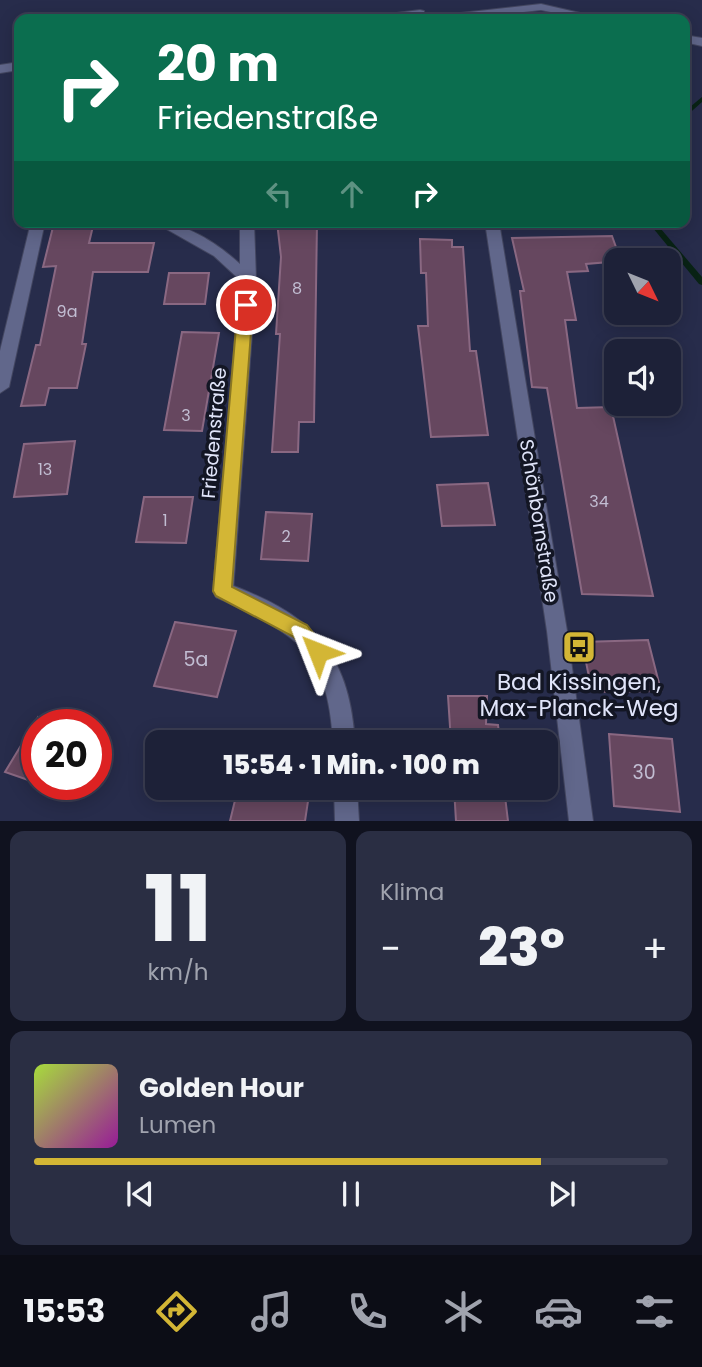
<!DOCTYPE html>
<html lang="de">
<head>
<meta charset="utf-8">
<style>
	:root { --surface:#1d2138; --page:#2a2e43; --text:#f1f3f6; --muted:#a0a3ae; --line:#3b3e53; --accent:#d3b635 }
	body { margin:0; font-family:Poppins,sans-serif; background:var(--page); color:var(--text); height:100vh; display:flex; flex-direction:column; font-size:26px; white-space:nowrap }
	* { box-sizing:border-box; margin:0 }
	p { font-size:23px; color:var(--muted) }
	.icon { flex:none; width:38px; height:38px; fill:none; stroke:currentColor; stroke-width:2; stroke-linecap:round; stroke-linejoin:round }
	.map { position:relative; height:821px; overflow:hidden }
	.drawer { display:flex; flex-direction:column; gap:10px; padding:10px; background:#10121f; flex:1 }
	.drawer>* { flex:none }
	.guide { position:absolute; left:14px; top:14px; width:676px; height:214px; border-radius:14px; box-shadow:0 4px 18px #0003,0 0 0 2px var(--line); background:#0b6e4f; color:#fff; overflow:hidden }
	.needle { width:46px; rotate:133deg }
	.controls { position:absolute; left:604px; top:248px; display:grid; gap:14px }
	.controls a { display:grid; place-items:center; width:77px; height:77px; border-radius:14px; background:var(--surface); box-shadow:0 4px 18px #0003,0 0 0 2px var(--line); font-size:35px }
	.speed { position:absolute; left:21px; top:709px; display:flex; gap:14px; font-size:35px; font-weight:700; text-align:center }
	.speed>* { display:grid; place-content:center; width:91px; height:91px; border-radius:50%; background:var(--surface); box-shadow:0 4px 18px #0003,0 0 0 2px var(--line); line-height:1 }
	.speed .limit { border:10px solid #d22; background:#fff; color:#111 }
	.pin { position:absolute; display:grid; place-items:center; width:60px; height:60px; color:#fff; margin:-30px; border:4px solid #fff; border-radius:50%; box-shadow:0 2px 7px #0007 }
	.me { position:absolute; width:77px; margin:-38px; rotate:315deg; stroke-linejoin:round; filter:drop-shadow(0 0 5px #0008) }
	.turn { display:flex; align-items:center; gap:24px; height:147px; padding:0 28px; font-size:32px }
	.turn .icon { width:91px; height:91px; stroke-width:2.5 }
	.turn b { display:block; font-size:49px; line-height:60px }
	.lanes { display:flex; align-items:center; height:66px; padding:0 28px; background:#0003; justify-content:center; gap:35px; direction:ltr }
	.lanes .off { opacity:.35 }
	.big { font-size:52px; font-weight:800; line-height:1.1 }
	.drawer .card { flex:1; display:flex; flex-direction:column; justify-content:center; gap:10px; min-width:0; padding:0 24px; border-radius:14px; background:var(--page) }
	.drawer .dial { align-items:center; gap:0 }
	.dial b { font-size:91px; line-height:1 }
	.song { display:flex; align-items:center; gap:21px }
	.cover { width:84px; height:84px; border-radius:10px; background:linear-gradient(135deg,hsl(80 70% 55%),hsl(300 70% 35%)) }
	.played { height:7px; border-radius:4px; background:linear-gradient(90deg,var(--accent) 80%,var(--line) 80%) }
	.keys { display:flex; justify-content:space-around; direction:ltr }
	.heat { display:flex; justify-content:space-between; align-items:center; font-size:38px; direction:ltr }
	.drawer .tiles { flex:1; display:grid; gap:10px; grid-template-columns:1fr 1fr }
	.card:last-child { grid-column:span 2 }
	.trip { position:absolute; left:145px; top:730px; width:413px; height:70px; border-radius:14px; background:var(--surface); box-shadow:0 4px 18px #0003,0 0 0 2px var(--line); font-weight:800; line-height:70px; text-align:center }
	.tabs { display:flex; height:112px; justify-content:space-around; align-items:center; background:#0c0d16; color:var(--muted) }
	.tabs .icon { width:49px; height:49px }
	.tabs .active { color:var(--accent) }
	.tabs b { font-size:32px; color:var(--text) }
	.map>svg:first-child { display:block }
</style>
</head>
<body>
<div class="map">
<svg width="702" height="821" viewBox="0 0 702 821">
	<rect width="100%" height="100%" fill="#272c4b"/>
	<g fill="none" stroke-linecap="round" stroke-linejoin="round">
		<!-- stream -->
		<g fill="#092315" fill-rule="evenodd">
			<polygon points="702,97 702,102 684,118 684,112"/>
			<polygon points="648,222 655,222 702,277 702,285 699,284"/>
		</g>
	</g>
	<!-- building -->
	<g fill="#66475f" stroke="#8a6882" stroke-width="2">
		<polygon points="277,222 317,222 314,422 299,422 298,452 272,452 280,334 276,334 281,257"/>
		<polygon points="93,226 89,243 154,243 148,272 93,272 82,344 86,344 77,388 49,388 45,405 21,406 36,345 40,345 56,266 43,267 53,227"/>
		<polygon points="612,236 621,261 586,264 588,271 567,272 576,320 565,320 577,408 611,407 653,596 582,594 547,388 532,387 520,291 524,291 512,238"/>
		<polygon points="420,239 452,240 452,247 463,247 470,351 476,351 488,435 431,437 418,326 428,326 426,273 421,273"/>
		<polygon points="169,273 209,273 205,304 164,304"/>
		<polygon points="182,332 219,333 202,431 164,430"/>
		<polygon points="75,441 67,494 14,497 24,444"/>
		<polygon points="488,483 495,525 442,526 437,485"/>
		<polygon points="144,497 193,497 186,543 136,542"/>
		<polygon points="266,512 312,514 308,561 261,559"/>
		<polygon points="175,622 236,631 217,697 154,686"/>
		<polygon points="648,640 661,691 592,692 582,642"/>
		<polygon points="448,696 487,696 486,724 498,725 500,742 451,742"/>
		<polygon points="37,719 37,783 5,772"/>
		<polygon points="269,732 319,739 318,742 267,742"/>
		<polygon points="609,734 672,739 680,812 614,806"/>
		<polygon points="238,788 310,788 305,821 230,821"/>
		<polygon points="454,788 504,788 508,821 456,821"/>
	</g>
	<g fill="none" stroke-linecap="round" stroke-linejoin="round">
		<defs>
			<g id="service">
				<path d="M223,582C309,613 349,648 355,742H333C328,648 294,634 216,597L213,591L216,585Z"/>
				<polygon points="334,788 357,788 359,821 335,821"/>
			</g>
			<g id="minor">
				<polygon points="541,4 606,19 584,19 541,10 462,19 428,19 434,16"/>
				<polygon points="420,10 424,11 424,15 367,19 373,16"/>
				<polygon points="684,35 702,38 702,46 684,42"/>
				<polygon points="19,62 19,70 0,73 0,65"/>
				<polygon points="31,222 45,222 9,387 0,393 0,351"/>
				<path d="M154,222C185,222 217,243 240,264V222H254L256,279L233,591L230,597L223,600L216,597L213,591L240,280L214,256Z"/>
				<polygon points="485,222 499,222 567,631 593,821 569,821 547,631"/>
			</g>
		</defs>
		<!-- service casing -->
		<use href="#service" stroke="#434660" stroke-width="2"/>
		<!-- minor casing -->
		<use href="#minor" stroke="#434660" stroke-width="2"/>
		<!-- service -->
		<use href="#service" fill="#61678b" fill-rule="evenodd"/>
		<!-- minor -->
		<use href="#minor" fill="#61678b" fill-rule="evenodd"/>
	</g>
	<!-- route -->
	<polygon fill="#d3b635" stroke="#897622" stroke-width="2" points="246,301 253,305 232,587 307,625 328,652 325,658 318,660 311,658 294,637 216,596 213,591 238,305"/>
	<!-- icons -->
	<defs>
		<symbol id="bus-square" viewBox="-11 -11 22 22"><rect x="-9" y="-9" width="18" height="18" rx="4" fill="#d3b635" stroke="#131624"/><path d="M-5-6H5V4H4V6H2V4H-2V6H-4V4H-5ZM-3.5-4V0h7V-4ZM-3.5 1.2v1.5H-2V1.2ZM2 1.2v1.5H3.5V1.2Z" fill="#111"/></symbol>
	</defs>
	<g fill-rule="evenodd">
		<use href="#bus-square" x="560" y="628" width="38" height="38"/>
	</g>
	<g text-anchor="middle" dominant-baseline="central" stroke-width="7" stroke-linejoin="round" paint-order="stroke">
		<!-- number labels -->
		<g font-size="16" fill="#c2bed3">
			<text x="297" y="288">8</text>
			<text x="67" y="311">9a</text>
			<text x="186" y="415">3</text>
			<text x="45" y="469">13</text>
			<text x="599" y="501">34</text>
			<text x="165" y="520">1</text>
			<text x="286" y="536">2</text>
		</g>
		<!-- street labels -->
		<g font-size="19" fill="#e1e5fa" stroke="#131624">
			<text transform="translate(214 433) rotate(-85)">Friedenstraße</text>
			<text transform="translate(539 521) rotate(81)">Schönbornstraße</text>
		</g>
		<!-- near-number labels -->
		<g font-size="19" fill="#c2bed3">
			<text x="196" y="659">5a</text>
			<text x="644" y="772">30</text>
		</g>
		<!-- near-poi labels -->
		<g font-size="23" fill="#e1e5fa" stroke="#131624">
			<text x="579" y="682">Bad Kissingen,<tspan x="579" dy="26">Max-Planck-Weg</tspan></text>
		</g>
	</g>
</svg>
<div class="controls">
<a><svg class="needle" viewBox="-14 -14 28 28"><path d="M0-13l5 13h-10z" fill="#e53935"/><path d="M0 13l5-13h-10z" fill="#a0a3ae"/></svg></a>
<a><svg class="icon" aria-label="sound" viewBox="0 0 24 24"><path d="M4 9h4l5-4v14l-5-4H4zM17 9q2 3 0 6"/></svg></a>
</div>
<div class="speed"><div class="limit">20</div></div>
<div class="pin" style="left:246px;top:305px;background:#d93025"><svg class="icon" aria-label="arrive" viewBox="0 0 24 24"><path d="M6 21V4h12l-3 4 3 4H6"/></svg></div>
<svg class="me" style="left:318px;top:652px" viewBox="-20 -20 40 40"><path d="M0-17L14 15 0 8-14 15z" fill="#d3b635" stroke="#fff" stroke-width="4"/></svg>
<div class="trip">15:54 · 1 Min. · 100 m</div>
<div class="guide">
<div class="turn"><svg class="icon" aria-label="right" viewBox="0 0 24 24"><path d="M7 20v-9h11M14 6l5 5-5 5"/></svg><div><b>20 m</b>Friedenstraße</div></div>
<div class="lanes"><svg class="icon off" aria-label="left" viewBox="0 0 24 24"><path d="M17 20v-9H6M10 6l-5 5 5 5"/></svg><svg class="icon off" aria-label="ahead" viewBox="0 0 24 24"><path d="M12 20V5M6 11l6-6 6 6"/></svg><svg class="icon" aria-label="right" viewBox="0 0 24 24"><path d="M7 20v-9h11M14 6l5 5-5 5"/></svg></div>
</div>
</div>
<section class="drawer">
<div class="tiles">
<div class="card dial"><b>11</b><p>km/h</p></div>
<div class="card"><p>Klima</p>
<div class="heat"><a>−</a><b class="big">23°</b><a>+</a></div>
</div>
<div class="card">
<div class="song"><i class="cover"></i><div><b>Golden Hour</b><p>Lumen</p></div></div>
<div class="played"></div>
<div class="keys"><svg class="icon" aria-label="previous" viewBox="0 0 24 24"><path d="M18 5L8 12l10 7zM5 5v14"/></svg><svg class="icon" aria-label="pause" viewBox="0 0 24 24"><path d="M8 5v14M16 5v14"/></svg><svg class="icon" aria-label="next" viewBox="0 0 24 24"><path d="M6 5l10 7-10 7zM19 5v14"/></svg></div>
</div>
</div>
</section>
<nav class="tabs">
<b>15:53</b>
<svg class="icon active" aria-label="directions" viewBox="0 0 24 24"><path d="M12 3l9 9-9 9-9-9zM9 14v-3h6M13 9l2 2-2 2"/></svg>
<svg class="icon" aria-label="music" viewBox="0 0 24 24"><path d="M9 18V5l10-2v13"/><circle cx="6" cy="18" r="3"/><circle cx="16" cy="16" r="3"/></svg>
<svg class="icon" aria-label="phone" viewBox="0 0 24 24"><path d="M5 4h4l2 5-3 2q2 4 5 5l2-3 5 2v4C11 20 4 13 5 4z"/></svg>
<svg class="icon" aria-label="climate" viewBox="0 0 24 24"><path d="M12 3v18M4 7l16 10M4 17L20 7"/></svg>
<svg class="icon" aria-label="car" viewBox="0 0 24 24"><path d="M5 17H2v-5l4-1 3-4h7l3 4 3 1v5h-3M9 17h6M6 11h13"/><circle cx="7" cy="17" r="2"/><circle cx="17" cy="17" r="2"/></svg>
<svg class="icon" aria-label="filters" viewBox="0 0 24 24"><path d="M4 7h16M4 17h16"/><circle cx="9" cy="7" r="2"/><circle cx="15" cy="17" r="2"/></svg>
</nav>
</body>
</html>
